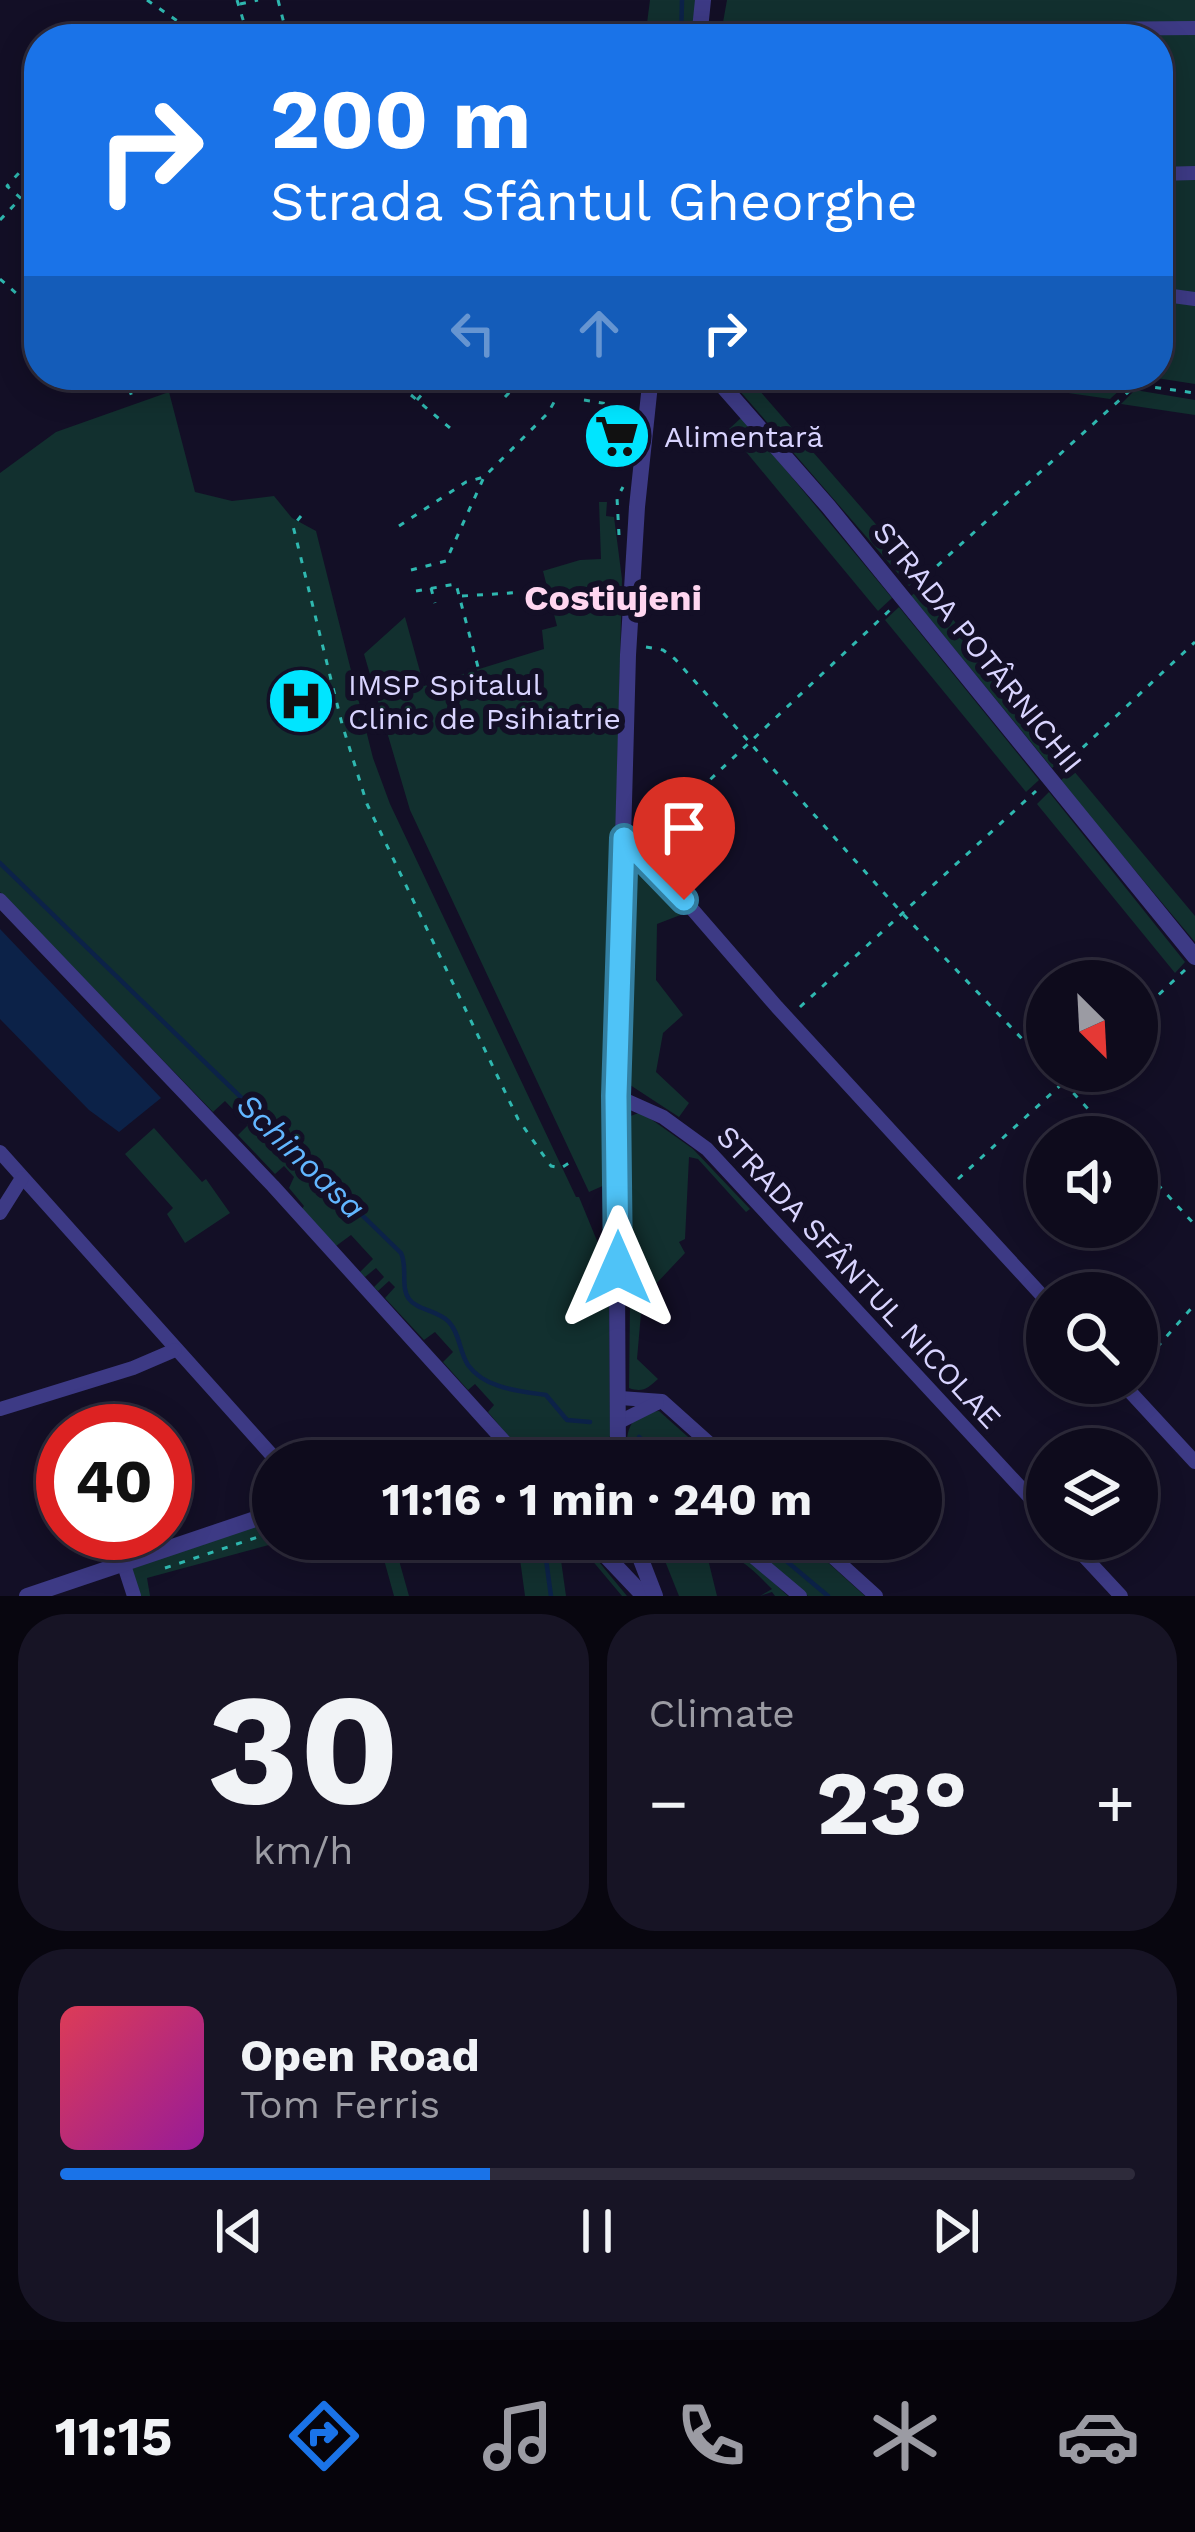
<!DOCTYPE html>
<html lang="en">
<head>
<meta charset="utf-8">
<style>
	:root { --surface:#0e0b1c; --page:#171425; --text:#f1f3f6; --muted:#9b9ba3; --line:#2e2b3b; --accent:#1a73e8 }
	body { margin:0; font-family:"Work Sans",sans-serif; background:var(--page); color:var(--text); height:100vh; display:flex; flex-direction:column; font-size:45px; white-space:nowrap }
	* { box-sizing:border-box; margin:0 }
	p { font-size:39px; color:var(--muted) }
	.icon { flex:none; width:66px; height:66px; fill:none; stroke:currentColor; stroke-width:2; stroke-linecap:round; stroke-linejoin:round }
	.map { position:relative; height:1596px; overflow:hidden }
	.details { display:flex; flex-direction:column; gap:18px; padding:18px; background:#08060f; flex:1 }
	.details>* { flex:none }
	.hud { position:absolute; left:24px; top:24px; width:1149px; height:366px; border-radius:48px; box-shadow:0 6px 30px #0003,0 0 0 3px var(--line); background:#1a73e8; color:#fff; overflow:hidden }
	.needle { width:78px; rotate:156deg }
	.fabs { position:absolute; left:1026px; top:960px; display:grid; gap:24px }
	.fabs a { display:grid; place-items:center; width:132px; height:132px; border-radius:50%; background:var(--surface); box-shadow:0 6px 30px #0003,0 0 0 3px var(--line); font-size:60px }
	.speed { position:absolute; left:36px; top:1404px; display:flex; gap:24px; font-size:60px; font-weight:700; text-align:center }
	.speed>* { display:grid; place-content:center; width:156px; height:156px; border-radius:50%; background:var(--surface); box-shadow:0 6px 30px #0003,0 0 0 3px var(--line); line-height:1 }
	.speed .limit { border:18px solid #d22; background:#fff; color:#111 }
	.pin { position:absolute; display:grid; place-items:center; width:102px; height:102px; color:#fff; margin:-123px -51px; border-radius:50% 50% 50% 0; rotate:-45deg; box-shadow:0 0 12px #0007 }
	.pin .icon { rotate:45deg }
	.me { position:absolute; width:132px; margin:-66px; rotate:0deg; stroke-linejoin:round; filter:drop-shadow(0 0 9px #0008) }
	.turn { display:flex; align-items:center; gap:42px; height:252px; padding:0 48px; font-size:54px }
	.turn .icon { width:156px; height:156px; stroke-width:2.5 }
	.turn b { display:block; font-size:84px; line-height:102px }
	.lanes { display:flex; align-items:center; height:114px; padding:0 48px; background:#0003; justify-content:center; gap:60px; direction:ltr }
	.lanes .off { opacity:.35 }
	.big { font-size:90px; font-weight:700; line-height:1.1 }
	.details .tile { flex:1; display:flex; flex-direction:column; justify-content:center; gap:18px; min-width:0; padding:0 42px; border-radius:48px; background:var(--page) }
	.details .dial { align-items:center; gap:0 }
	.dial b { font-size:156px; line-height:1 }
	.song { display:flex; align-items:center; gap:36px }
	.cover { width:144px; height:144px; border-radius:18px; background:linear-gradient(135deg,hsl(350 70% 55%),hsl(300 70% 35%)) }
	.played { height:12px; border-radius:6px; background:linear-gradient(90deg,var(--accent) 40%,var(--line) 40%) }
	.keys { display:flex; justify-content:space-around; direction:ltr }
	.heat { display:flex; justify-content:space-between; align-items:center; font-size:66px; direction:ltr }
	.details .tiles { flex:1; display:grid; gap:18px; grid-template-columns:1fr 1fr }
	.tile:last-child { grid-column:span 2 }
	.trip { position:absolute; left:252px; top:1440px; width:690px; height:120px; border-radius:60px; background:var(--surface); box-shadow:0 6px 30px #0003,0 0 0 3px var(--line); font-weight:700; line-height:120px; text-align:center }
	.tabs { display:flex; height:192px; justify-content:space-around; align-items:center; background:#06040b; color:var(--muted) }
	.tabs .icon { width:84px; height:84px }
	.tabs .selected { color:var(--accent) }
	.tabs b { font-size:54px; color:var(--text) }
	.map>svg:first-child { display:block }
</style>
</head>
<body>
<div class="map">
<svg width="1195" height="1596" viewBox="0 0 1195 1596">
	<rect width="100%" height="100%" fill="#130f26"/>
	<!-- green -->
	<g fill="#12302f">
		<polygon points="650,0 697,0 692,39 645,39"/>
		<polygon points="727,0 1195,0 1195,384 1137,375 1158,375 1158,39 720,39"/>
		<polygon points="726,375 757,375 752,382 921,576 909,586"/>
		<polygon points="943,375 1037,375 1123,387 1110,399"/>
		<polygon points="1135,390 1195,400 1195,415 1121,404"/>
		<path d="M169,392L195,492L232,501L274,496L292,518L316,531L373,758L390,804L576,1197H579L609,1270L610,1436L594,1455C533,1470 525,1456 488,1412L494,1405L475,1384L468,1390L443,1362L453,1352L435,1332L424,1340L385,1298L395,1287L389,1281L378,1291L374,1287L384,1277L376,1268L365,1277L360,1272L373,1259L351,1235L336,1246L301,1210L304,1206L289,1188L294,1177L284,1166L275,1174L238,1135L248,1125L225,1101L213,1112L0,892V473L56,432Z"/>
		<polygon points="742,417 892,598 878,611 728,430"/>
		<polygon points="599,502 607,502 606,516 614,517 622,579 607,1184 589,1192 410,810 364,654 405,617 424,686 544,649 542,630 557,626 543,571 580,560 601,559"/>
		<polygon points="925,584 1063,759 1052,768 911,596"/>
		<polygon points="899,607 1039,780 1026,792 885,620"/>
		<polygon points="1073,770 1195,916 1195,942 1060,781"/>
		<polygon points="1049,792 1185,962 1175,973 1037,804"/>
		<polygon points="639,866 683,914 657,924 656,980 683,1015 663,1033 656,1072 689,1103 679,1117 627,1083 632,879"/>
		<polygon points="641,1112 693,1149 750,1209 746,1212 698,1159 689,1157 685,1239 679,1242 685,1253 653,1287 628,1272 625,1265 626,1123 628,1117"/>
		<polygon points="154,1128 202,1182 206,1179 230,1213 185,1243 167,1214 173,1208 125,1154"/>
		<path d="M646,1295L642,1302L637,1359L658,1379C648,1388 643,1393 629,1388L630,1302Z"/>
		<path d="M659,1411L715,1461H627C625,1433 627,1413 659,1411Z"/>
		<polygon points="273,1519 273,1539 325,1539 280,1542 147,1578 150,1596 137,1596 131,1569"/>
		<polygon points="350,1539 393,1539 409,1596 394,1596 383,1556 373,1559 360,1541"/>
		<polygon points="532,1539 580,1539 627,1596 622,1596 575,1540 559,1546 566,1596 525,1596 520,1559 534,1554"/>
		<polygon points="743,1539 802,1539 865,1596 808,1596"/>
		<path d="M702,1540L739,1551L788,1596H775L772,1592L760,1596L772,1589C751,1568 737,1552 706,1551L717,1596H679L661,1551L664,1545Z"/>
	</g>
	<!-- water -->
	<polygon fill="#0c2248" points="0,929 161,1098 119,1132 89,1110 0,1019"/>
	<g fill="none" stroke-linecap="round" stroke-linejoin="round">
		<!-- stream -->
		<g stroke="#0c2248" stroke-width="4.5">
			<polyline points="681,39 682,0"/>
			<path d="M0,863L401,1253C408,1267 400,1287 409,1299C418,1311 438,1310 449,1322C460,1334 459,1351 468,1365C485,1389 520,1391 546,1395L567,1420L590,1422"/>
			<polyline points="639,1437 668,1461"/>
			<polyline points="760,1539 828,1596"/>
			<polyline points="545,1552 551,1596"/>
		</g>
		<!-- path -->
		<g stroke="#2fb8b0" stroke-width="3" stroke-dasharray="6 9" stroke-linecap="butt">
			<polyline points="147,0 195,33"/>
			<polyline points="237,0 249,39"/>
			<polyline points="278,0 288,39"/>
			<polyline points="240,4 258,0"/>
			<polyline points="110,32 113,39"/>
			<polyline points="39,151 7,186 32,208 39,208"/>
			<polyline points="32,210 39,247"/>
			<polyline points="0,220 19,200"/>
			<polyline points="0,279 17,294"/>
			<polyline points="124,375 134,402"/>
			<polyline points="1066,375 1195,393"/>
			<polyline points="411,395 450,428"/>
			<polyline points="505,397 526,375"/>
			<polyline points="417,400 439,375"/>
			<polyline points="584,400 633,408"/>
			<polyline points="301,516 293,526 342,724 367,804 518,1119 551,1166 561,1168 569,1163"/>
			<polyline points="399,526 466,482 484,477"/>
			<polyline points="619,535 617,498 623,487"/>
			<polyline points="411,570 446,561 484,477 548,413 558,395"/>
			<polyline points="915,586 1136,385"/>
			<polyline points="431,588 435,603"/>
			<polyline points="416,591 456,584 478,667"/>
			<polyline points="462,596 526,592"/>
			<polyline points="646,647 663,650 675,659 902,913 1047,1065"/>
			<polyline points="1061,768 1195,642"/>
			<polyline points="645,841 891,609"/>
			<polyline points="800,1007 1036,791"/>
			<polyline points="1137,1015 1185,970"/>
			<polyline points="1053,1071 1114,1137"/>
			<polyline points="1137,1162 1195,1225"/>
			<polyline points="958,1179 1076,1071"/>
			<polyline points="1137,1370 1195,1304"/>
			<polyline points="365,1539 375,1555"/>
			<polyline points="165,1568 273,1532"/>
		</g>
		<!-- minor -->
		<g stroke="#3d3a85" stroke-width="14">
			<polyline points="969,30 1195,28"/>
			<polyline points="1158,174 1195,173"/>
			<polyline points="1158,294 1195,299"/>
			<polyline points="624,838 653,864 777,1007 1047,1301"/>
			<polyline points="0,900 273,1186 522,1461"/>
			<polyline points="616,1096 663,1117 707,1149 1047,1516"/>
			<polyline points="0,1152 277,1461"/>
			<polyline points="0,1213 22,1178"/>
			<polyline points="1122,1383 1195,1462"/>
			<polyline points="620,1398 662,1401 729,1461"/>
			<polyline points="0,1409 133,1368 175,1350"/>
			<polyline points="619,1422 657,1403"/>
			<polyline points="732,1539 800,1596"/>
			<polyline points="813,1539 876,1596"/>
			<polyline points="1068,1539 1121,1596"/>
			<polyline points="641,1560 662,1539"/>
			<polyline points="123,1562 134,1596"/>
		</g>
		<!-- tertiary -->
		<g stroke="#3d3a85" stroke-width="16">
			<polyline points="699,39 703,0"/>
			<polyline points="713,375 828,506 1195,957"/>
			<polyline points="618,1461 616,1096 628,655 637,507 651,375"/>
			<polyline points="590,1539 644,1596"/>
			<polyline points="633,1539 655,1596"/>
			<polyline points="27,1596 273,1513"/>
		</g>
	</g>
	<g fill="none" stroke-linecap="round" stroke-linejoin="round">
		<defs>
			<polyline id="route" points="618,1268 616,1096 624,838 684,900"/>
		</defs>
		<!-- route casing -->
		<use href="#route" stroke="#337fa1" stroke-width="30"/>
		<!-- route -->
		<use href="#route" stroke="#4fc3f7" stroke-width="21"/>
	</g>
	<!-- icons -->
	<defs>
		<symbol id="supermarket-disc" viewBox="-11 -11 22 22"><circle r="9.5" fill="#00e5ff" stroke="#130f26"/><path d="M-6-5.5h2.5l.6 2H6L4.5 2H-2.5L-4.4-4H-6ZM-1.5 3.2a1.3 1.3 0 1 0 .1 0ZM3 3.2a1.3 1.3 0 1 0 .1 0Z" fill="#111"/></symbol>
		<symbol id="hospital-disc" viewBox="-11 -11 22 22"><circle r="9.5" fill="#00e5ff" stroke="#130f26"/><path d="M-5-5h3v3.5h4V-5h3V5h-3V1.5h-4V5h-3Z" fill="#111"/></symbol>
	</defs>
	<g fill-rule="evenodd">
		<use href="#supermarket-disc" x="579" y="398" width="76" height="76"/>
		<use href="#hospital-disc" x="263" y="663" width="76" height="76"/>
	</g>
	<g text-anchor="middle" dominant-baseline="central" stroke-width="12" stroke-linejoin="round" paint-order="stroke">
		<!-- poi labels -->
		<g font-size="30" fill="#d9d4ff" stroke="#130f26" text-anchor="start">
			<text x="664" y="436">Alimentară</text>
			<text x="348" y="684">IMSP Spitalul<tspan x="348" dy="34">Clinic de Psihiatrie</tspan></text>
		</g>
		<!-- street labels -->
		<g font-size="30" fill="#d9d4ff" stroke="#130f26">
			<text transform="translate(978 647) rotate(51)">STRADA POTÂRNICHII</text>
			<text transform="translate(859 1277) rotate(47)">STRADA SFÂNTUL NICOLAE</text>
		</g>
		<!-- water labels -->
		<g font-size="33" font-style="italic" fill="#62b6ff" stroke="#130f26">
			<text transform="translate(301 1156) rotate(44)">Schinoasa</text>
		</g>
		<!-- quarter labels -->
		<g font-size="36" font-weight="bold" fill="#ffd6f0" stroke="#130f26">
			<text x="613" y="598">Costiujeni</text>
		</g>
	</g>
</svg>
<div class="fabs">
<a><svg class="needle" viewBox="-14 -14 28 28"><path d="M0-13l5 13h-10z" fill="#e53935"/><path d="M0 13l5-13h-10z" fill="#9b9ba3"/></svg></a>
<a><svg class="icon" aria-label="sound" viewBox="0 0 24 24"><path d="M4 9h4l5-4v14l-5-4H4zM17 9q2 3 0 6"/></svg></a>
<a><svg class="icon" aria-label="search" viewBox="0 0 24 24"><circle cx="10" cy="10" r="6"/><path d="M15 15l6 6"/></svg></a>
<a><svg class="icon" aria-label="layers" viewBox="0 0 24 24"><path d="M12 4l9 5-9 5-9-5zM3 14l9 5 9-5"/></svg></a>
</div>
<div class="speed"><div class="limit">40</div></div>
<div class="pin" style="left:684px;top:900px;background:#d93025"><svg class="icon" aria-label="arrive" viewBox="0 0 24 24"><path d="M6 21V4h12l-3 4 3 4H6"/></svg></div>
<svg class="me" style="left:618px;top:1268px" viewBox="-20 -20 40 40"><path d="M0-17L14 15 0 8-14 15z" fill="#4fc3f7" stroke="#fff" stroke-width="4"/></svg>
<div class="trip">11:16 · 1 min · 240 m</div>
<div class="hud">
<div class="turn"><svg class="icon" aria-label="right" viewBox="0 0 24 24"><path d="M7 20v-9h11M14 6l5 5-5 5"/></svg><div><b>200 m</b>Strada Sfântul Gheorghe</div></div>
<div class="lanes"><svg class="icon off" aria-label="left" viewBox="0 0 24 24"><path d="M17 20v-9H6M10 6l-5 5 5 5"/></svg><svg class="icon off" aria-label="ahead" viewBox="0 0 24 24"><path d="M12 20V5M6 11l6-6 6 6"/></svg><svg class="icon" aria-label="right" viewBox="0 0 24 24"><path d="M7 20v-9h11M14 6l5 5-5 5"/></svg></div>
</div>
</div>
<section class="details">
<div class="tiles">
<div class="tile dial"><b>30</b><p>km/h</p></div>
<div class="tile"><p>Climate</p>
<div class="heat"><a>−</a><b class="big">23°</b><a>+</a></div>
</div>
<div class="tile">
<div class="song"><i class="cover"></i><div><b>Open Road</b><p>Tom Ferris</p></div></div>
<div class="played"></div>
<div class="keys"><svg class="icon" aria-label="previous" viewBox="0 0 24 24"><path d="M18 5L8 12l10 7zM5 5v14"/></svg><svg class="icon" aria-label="pause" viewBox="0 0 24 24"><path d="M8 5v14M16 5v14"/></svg><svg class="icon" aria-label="next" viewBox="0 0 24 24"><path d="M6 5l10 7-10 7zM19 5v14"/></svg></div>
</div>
</div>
</section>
<nav class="tabs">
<b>11:15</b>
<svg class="icon selected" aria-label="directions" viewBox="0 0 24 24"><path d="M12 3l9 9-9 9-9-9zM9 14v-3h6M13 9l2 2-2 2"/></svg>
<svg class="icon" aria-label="music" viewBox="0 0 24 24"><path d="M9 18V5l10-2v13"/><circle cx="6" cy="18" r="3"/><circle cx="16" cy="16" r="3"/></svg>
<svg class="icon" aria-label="phone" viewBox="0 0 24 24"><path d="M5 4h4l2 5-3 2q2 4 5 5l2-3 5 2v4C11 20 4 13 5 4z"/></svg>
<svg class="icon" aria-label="climate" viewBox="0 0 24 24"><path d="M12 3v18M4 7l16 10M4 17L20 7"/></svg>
<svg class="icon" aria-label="car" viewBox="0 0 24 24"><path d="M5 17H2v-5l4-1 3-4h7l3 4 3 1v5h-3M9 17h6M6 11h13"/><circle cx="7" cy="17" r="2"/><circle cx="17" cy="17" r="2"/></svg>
</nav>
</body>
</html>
